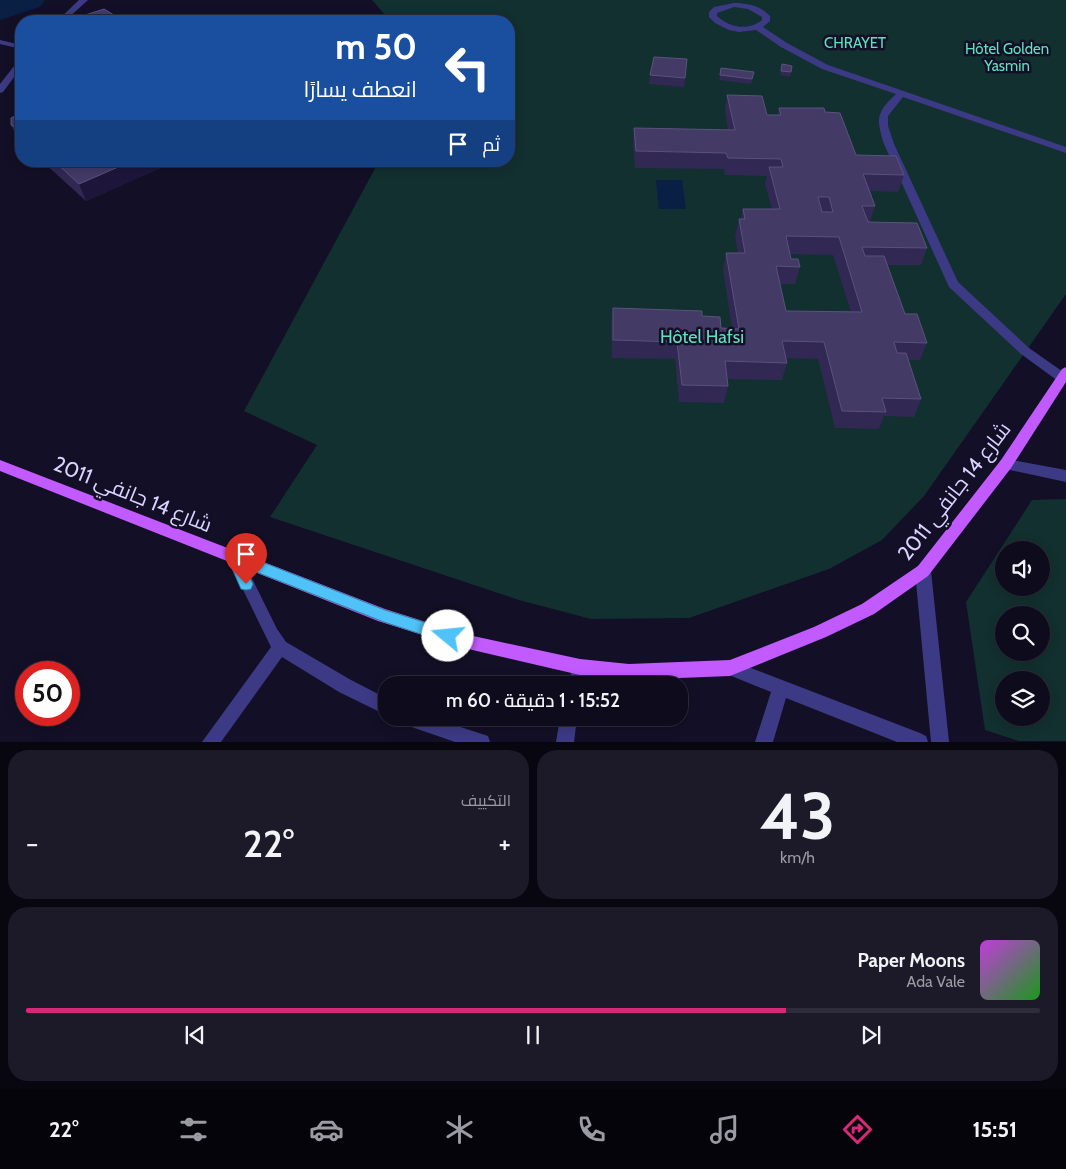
<!DOCTYPE html>
<html lang="ar">
<head>
<meta charset="utf-8">
<style>
	:root { --surface:#0e0b1c; --page:#1c1929; --text:#f1f3f6; --muted:#9b9ba3; --line:#2e2b3b; --accent:#db2777 }
	body { margin:0; font-family:Cabin,Cairo,sans-serif; background:var(--page); color:var(--text); direction:rtl; height:100vh; display:flex; flex-direction:column; font-size:19px; white-space:nowrap }
	* { box-sizing:border-box; margin:0 }
	p { font-size:16px; color:var(--muted) }
	.icon { flex:none; width:28px; height:28px; fill:none; stroke:currentColor; stroke-width:2; stroke-linecap:round; stroke-linejoin:round }
	.map { position:relative; height:742px; overflow:hidden; direction:ltr }
	.details { display:flex; flex-direction:column; gap:8px; padding:8px; background:#08060f; flex:1 }
	.details>* { flex:none }
	.banner { position:absolute; left:15px; top:15px; width:500px; height:152px; border-radius:20px; box-shadow:0 2px 12px #0003,0 0 0 1px var(--line); direction:rtl; background:#1a4fa0; color:#fff; overflow:hidden }
	.tools { position:absolute; left:995px; top:541px; display:grid; gap:10px }
	.tools a { display:grid; place-items:center; width:55px; height:55px; border-radius:50%; background:var(--surface); box-shadow:0 2px 12px #0003,0 0 0 1px var(--line); font-size:25px }
	.speed { position:absolute; left:15px; top:661px; display:flex; gap:10px; font-size:25px; font-weight:700; text-align:center }
	.speed>* { display:grid; place-content:center; width:65px; height:65px; border-radius:50%; background:var(--surface); box-shadow:0 2px 12px #0003,0 0 0 1px var(--line); line-height:1 }
	.speed .limit { border:8px solid #d22; background:#fff; color:#111 }
	.pin { position:absolute; display:grid; place-items:center; width:42px; height:42px; color:#fff; margin:-51px -21px; border-radius:50% 50% 50% 0; rotate:-45deg; box-shadow:0 0 5px #0007 }
	.pin .icon { rotate:45deg }
	.me { position:absolute; width:55px; margin:-28px; rotate:287deg; stroke-linejoin:round; filter:drop-shadow(0 0 4px #0008) }
	.turn { display:flex; align-items:center; gap:18px; height:105px; padding:0 15px; font-size:22px }
	.turn .icon { width:65px; height:65px; stroke-width:2.5 }
	.turn b { display:block; font-size:35px; line-height:42px }
	.then { display:flex; align-items:center; height:48px; padding:0 15px; background:#0003; gap:10px; font-size:19px }
	.big { font-size:38px; font-weight:600; line-height:1.1 }
	.details .widget { flex:1; display:flex; flex-direction:column; justify-content:center; gap:8px; min-width:0; padding:0 18px; border-radius:20px; background:var(--page) }
	.details .dial { align-items:center; gap:0 }
	.dial b { font-size:65px; line-height:1 }
	.song { display:flex; align-items:center; gap:15px }
	.cover { width:60px; height:60px; border-radius:8px; background:linear-gradient(135deg,hsl(290 70% 55%),hsl(120 70% 35%)) }
	.played { height:5px; border-radius:2px; background:linear-gradient(90deg,var(--accent) 75%,var(--line) 75%) }
	.keys { display:flex; justify-content:space-around; direction:ltr }
	.heat { display:flex; justify-content:space-between; align-items:center; font-size:28px; direction:ltr }
	.details .tiles { flex:1; display:grid; gap:8px; grid-template-columns:1fr 1fr }
	.widget:last-child { grid-column:span 2 }
	.trip { position:absolute; left:378px; top:676px; width:310px; height:50px; border-radius:20px; background:var(--surface); box-shadow:0 2px 12px #0003,0 0 0 1px var(--line); font-weight:600; line-height:50px; text-align:center; direction:rtl }
	.tab-bar { display:flex; height:80px; justify-content:space-around; align-items:center; background:#06040b; color:var(--muted) }
	.tab-bar .icon { width:35px; height:35px }
	.tab-bar .current { color:var(--accent) }
	.tab-bar b { font-size:22px; color:var(--text) }
	.map>svg:first-child { display:block }
</style>
</head>
<body>
<div class="map">
<svg width="1066" height="742" viewBox="0 0 1066 742">
	<rect width="100%" height="100%" fill="#130f26"/>
	<!-- green -->
	<g fill="#12302f" fill-rule="evenodd">
		<polygon points="372,0 1066,0 1066,294 924,496 882,540 829,569 689,618 591,619 519,600 270,517 317,445 244,411 379,161 509,161 509,21 390,21"/>
		<path d="M1066,499V741H1019L985,730L966,602L1032,500ZM1004,550H1041V588H1004ZM1004,615H1041V652H1004ZM1004,680H1041V718H1004Z"/>
	</g>
	<!-- water -->
	<polygon fill="#0a1f44" points="656,180 682,180 686,209 659,209"/>
	<g fill="none" stroke-linecap="round" stroke-linejoin="round">
		<!-- river -->
		<polygon fill="#0a1f44" fill-rule="evenodd" points="0,0 45,0 40,7 0,20"/>
		<!-- minor -->
		<g fill="#3d3a85" fill-rule="evenodd">
			<polygon points="79,0 88,0 65,21 57,21"/>
			<path d="M734,3C748,3 761,6 770,16V21L763,27L787,43L828,65L1066,147V153L903,97L888,116V126L894,144L958,282L1029,348L1066,374V381H1058L1021,354L949,287L884,144C876,118 876,113 896,94L822,69L781,47L756,30L739,32L729,30L715,23L709,17V12L714,7ZM734,7L748,9L762,17V20C748,31 730,28 717,16V13Z"/>
			<polygon points="0,40 21,45 21,49 0,44"/>
			<polygon points="18,61 21,61 21,68 3,92 0,93 0,84"/>
			<polygon points="1006,459 1066,470 1066,482 1001,468 999,464 1001,460"/>
			<polygon points="234,551 239,552 277,629 286,642 351,680 386,698 386,715 339,692 282,657 221,742 202,742 271,647 227,557 229,552"/>
			<polygon points="923,564 928,566 931,571 949,742 931,742 915,571 918,566"/>
			<polygon points="580,659 586,662 588,667 584,685 568,685 574,662"/>
			<polygon points="730,660 920,733 926,736 928,742 897,742 786,698 773,742 755,742 771,692 724,673 722,668 724,663"/>
			<polygon points="400,718 433,718 488,736 490,742 455,742 403,724"/>
			<polygon points="560,718 577,718 574,742 556,742"/>
		</g>
		<!-- major -->
		<polygon fill="#c25bff" fill-rule="evenodd" points="1066,367 1066,382 1011,468 928,576 874,614 826,637 730,676 629,680 580,675 464,648 378,621 0,471 0,460 385,609 464,634 580,659 629,664 730,660 814,627 862,604 918,566 1001,460 1062,369"/>
	</g>
	<!-- wall -->
	<g fill="#312854" fill-rule="evenodd">
		<polygon points="687,59 684,87 649,84 650,75"/>
		<polygon points="782,64 792,66 790,77 780,75"/>
		<polygon points="754,72 751,84 719,80 720,75"/>
		<polygon points="21,89 21,142 19,141 11,125 20,113 14,99 17,98 15,92"/>
		<path d="M727,95L767,115H777L779,108L825,112L856,155L904,175L898,192L870,191L875,206L870,222L927,248L921,265H887L905,314L927,343L920,360H908L921,399L914,417L884,416L879,429L835,428L818,359L786,358L787,363L782,380L727,379L728,386L724,403L679,402L675,359L612,358L611,326L613,308L702,316L721,328H732L723,270L726,253H738L735,236L739,219H741L743,209H772L765,184L767,176L725,175L724,169L635,168L633,144L634,128L728,130L725,111ZM790,254L833,255L851,312L786,311L780,284H795L800,267L791,259Z"/>
		<polygon points="42,161 176,161 86,201"/>
	</g>
	<!-- shaded-wall -->
	<g fill="#1d163a">
		<polygon points="114,15 116,21 104,21 103,19"/>
		<polygon points="132,161 176,161 86,201 79,184"/>
	</g>
	<!-- building -->
	<g fill="#433a66" stroke="#5a527e" fill-rule="evenodd">
		<polygon points="104,9 114,15 103,19 107,21 85,21 79,17"/>
		<polygon points="654,57 687,59 685,78 650,75"/>
		<polygon points="782,64 792,66 791,72 781,71"/>
		<polygon points="721,68 754,72 752,79 720,75"/>
		<polygon points="21,89 21,105 14,99 21,97 15,92"/>
		<path d="M727,95L762,96L767,115H781L779,108H824L825,112L840,113L856,155L896,156L904,175L863,174L875,206H862L868,222L917,223L927,248L862,247L865,256H884L905,314H917L927,343L894,342L897,353H906L921,399L882,398L886,412L842,411L824,342L782,341L787,363L725,361L728,386L682,385L677,342L613,340V308L702,311V316L720,317L721,328L739,329L726,253H745L739,219H745L743,209H780L769,167H783L781,159L728,158L726,153L636,151L634,128L735,130ZM818,197H829L833,212H822ZM786,236L839,237L862,312L786,311L776,266L800,267L798,259H791Z"/>
		<polygon points="21,113 21,128 20,129 11,125 11,118"/>
		<polygon points="54,161 132,161 79,184"/>
	</g>
	<!-- route -->
	<polygon fill="#4fc3f7" stroke="#337fa1" points="234,551 385,610 453,631 455,636 453,641 448,643 384,622 246,568 253,584 251,589 246,590 241,589 227,557 229,553"/>
	<g text-anchor="middle" dominant-baseline="central" stroke-width="5" stroke-linejoin="round" paint-order="stroke">
		<!-- far-park labels -->
		<g font-size="15" fill="#5fe0c0" stroke="#130f26">
			<text x="855" y="43">CHRAYET</text>
			<text x="1007" y="49">Hôtel Golden<tspan x="1007" dy="17">Yasmin</tspan></text>
		</g>
		<!-- park labels -->
		<g font-size="18" fill="#5fe0c0" stroke="#130f26">
			<text x="702" y="337">Hôtel Hafsi</text>
		</g>
		<!-- near-street labels -->
		<g font-size="21" fill="#d9d4ff" stroke="#130f26">
			<text transform="translate(954 491) rotate(-52)">شارع 14 جانفي 2011</text>
			<text transform="translate(133 494) rotate(22)">شارع 14 جانفي 2011</text>
		</g>
	</g>
</svg>
<div class="tools">
<a><svg class="icon" aria-label="sound" viewBox="0 0 24 24"><path d="M4 9h4l5-4v14l-5-4H4zM17 9q2 3 0 6"/></svg></a>
<a><svg class="icon" aria-label="search" viewBox="0 0 24 24"><circle cx="10" cy="10" r="6"/><path d="M15 15l6 6"/></svg></a>
<a><svg class="icon" aria-label="layers" viewBox="0 0 24 24"><path d="M12 4l9 5-9 5-9-5zM3 14l9 5 9-5"/></svg></a>
</div>
<div class="speed"><div class="limit">50</div></div>
<div class="pin" style="left:246px;top:584px;background:#d93025"><svg class="icon" aria-label="arrive" viewBox="0 0 24 24"><path d="M6 21V4h12l-3 4 3 4H6"/></svg></div>
<svg class="me" style="left:448px;top:636px" viewBox="-20 -20 40 40"><circle r="19" fill="#fff"/><path d="M0-13L10 11 0 6-10 11z" fill="#4fc3f7"/></svg>
<div class="trip">15:52 · 1 دقيقة · 60 m</div>
<div class="banner">
<div class="turn"><svg class="icon" aria-label="left" viewBox="0 0 24 24"><path d="M17 20v-9H6M10 6l-5 5 5 5"/></svg><div><b>50 m</b>انعطف يسارًا</div></div>
<div class="then">ثم<svg class="icon" aria-label="arrive" viewBox="0 0 24 24"><path d="M6 21V4h12l-3 4 3 4H6"/></svg></div>
</div>
</div>
<section class="details">
<div class="tiles">
<div class="widget dial"><b>43</b><p>km/h</p></div>
<div class="widget"><p>التكييف</p>
<div class="heat"><a>−</a><b class="big">22°</b><a>+</a></div>
</div>
<div class="widget">
<div class="song"><i class="cover"></i><div><b>Paper Moons</b><p>Ada Vale</p></div></div>
<div class="played"></div>
<div class="keys"><svg class="icon" aria-label="previous" viewBox="0 0 24 24"><path d="M18 5L8 12l10 7zM5 5v14"/></svg><svg class="icon" aria-label="pause" viewBox="0 0 24 24"><path d="M8 5v14M16 5v14"/></svg><svg class="icon" aria-label="next" viewBox="0 0 24 24"><path d="M6 5l10 7-10 7zM19 5v14"/></svg></div>
</div>
</div>
</section>
<nav class="tab-bar">
<b>15:51</b>
<svg class="icon current" aria-label="directions" viewBox="0 0 24 24"><path d="M12 3l9 9-9 9-9-9zM9 14v-3h6M13 9l2 2-2 2"/></svg>
<svg class="icon" aria-label="music" viewBox="0 0 24 24"><path d="M9 18V5l10-2v13"/><circle cx="6" cy="18" r="3"/><circle cx="16" cy="16" r="3"/></svg>
<svg class="icon" aria-label="phone" viewBox="0 0 24 24"><path d="M5 4h4l2 5-3 2q2 4 5 5l2-3 5 2v4C11 20 4 13 5 4z"/></svg>
<svg class="icon" aria-label="climate" viewBox="0 0 24 24"><path d="M12 3v18M4 7l16 10M4 17L20 7"/></svg>
<svg class="icon" aria-label="car" viewBox="0 0 24 24"><path d="M5 17H2v-5l4-1 3-4h7l3 4 3 1v5h-3M9 17h6M6 11h13"/><circle cx="7" cy="17" r="2"/><circle cx="17" cy="17" r="2"/></svg>
<svg class="icon" aria-label="filters" viewBox="0 0 24 24"><path d="M4 7h16M4 17h16"/><circle cx="9" cy="7" r="2"/><circle cx="15" cy="17" r="2"/></svg>
<b>22°</b>
</nav>
</body>
</html>
